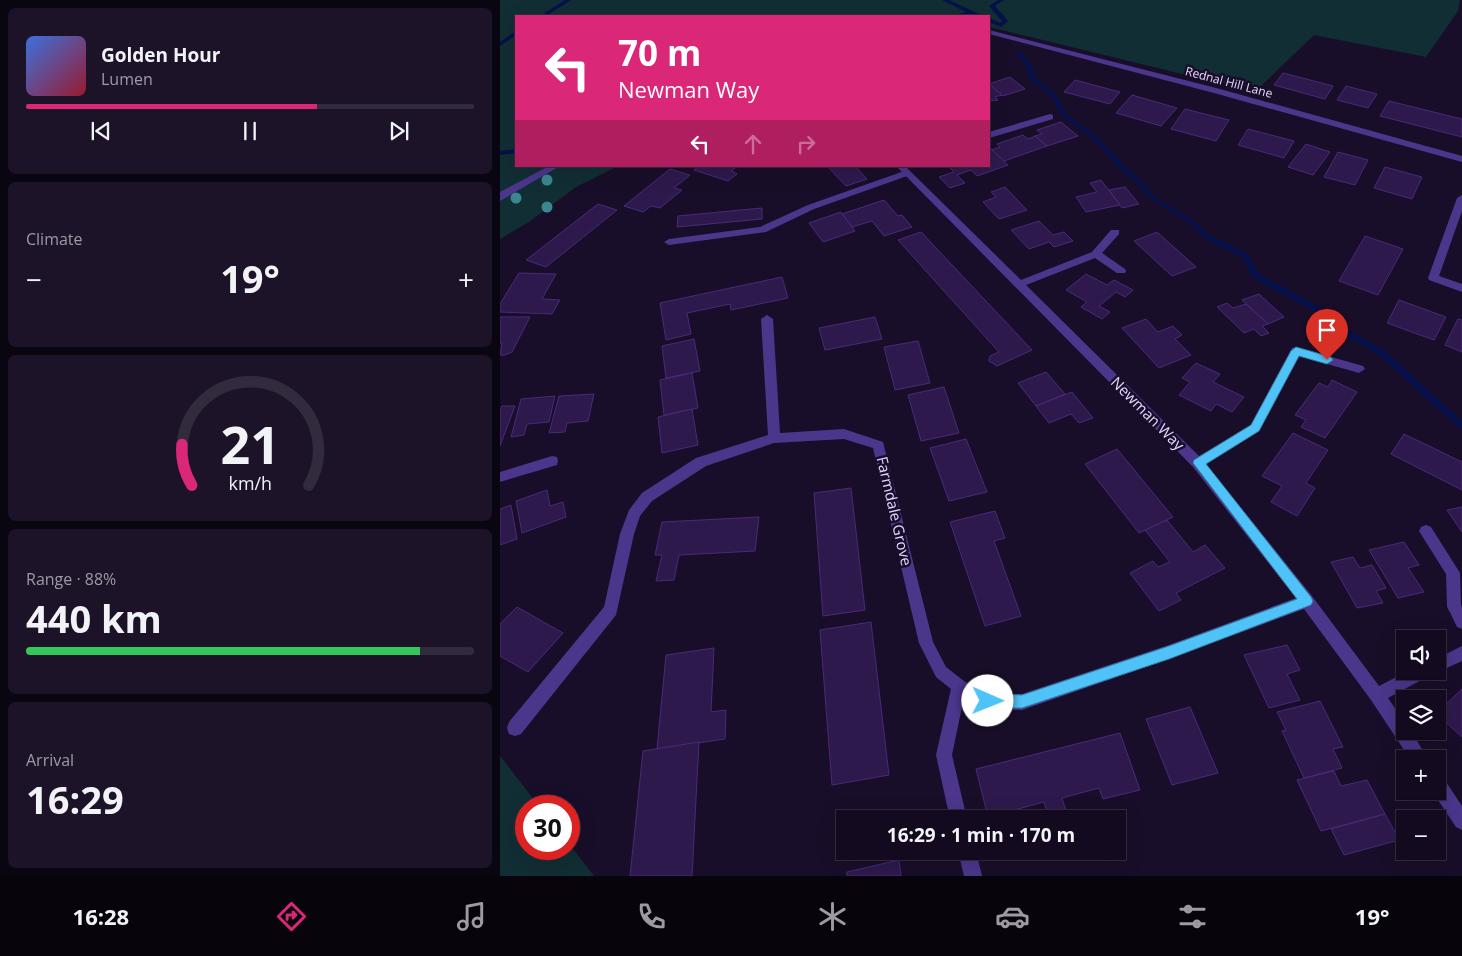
<!DOCTYPE html>
<html lang="en">
<head>
<meta charset="utf-8">
<style>
	:root { --surface:#130a1f; --page:#1c1328; --text:#f1f3f6; --muted:#9d9aa4; --line:#322b3d; --accent:#db2777 }
	body { margin:0; font-family:"Open Sans",sans-serif; background:var(--page); color:var(--text); height:100vh; display:flex; flex-direction:column; font-size:19px; white-space:nowrap }
	* { box-sizing:border-box; margin:0 }
	p { font-size:16px; color:var(--muted) }
	.icon { flex:none; width:28px; height:28px; fill:none; stroke:currentColor; stroke-width:2; stroke-linecap:round; stroke-linejoin:round }
	.map { position:relative; flex:1; overflow:hidden }
	.drawer { display:flex; flex-direction:column; gap:8px; padding:8px; background:#0a0611; width:500px }
	.drawer>* { flex:none }
	.guide { position:absolute; left:15px; top:15px; width:475px; height:152px; border-radius:0px; box-shadow:0 5px 20px #0002,0 0 0 1px var(--line); background:#db2777; color:#fff; overflow:hidden }
	.controls { position:absolute; left:896px; top:630px; display:grid; gap:10px }
	.controls a { display:grid; place-items:center; width:50px; height:50px; border-radius:0px; background:var(--surface); box-shadow:0 5px 20px #0002,0 0 0 1px var(--line); font-size:25px }
	.speed { position:absolute; left:15px; top:795px; display:flex; gap:10px; font-size:25px; font-weight:700; text-align:center }
	.speed>* { display:grid; place-content:center; width:65px; height:65px; border-radius:50%; background:var(--surface); box-shadow:0 5px 20px #0002,0 0 0 1px var(--line); line-height:1 }
	.speed .limit { border:8px solid #d22; background:#fff; color:#111 }
	.pin { position:absolute; display:grid; place-items:center; width:42px; height:42px; color:#fff; margin:-51px -21px; border-radius:50% 50% 50% 0; rotate:-45deg; box-shadow:0 0 5px #0007 }
	.pin .icon { rotate:45deg }
	.me { position:absolute; width:55px; margin:-28px; rotate:91deg; stroke-linejoin:round; filter:drop-shadow(0 0 4px #0008) }
	.turn { display:flex; align-items:center; gap:18px; height:105px; padding:0 20px; font-size:22px }
	.turn .icon { width:65px; height:65px; stroke-width:2.5 }
	.turn b { display:block; font-size:35px; line-height:42px }
	.lanes { display:flex; align-items:center; height:48px; padding:0 20px; background:#0003; justify-content:center; gap:25px; direction:ltr }
	.lanes .off { opacity:.35 }
	.big { font-size:38px; font-weight:700; line-height:1.1 }
	.drawer .card { flex:1; display:flex; flex-direction:column; justify-content:center; gap:8px; min-width:0; padding:0 18px; border-radius:8px; background:var(--page) }
	.drawer .dial { align-items:center; gap:0 }
	.dial svg { height:130px; overflow:visible; fill:none; stroke:var(--line); stroke-width:7; stroke-linecap:round; text-anchor:middle }
	.dial text { fill:var(--text); stroke:none }
	.song { display:flex; align-items:center; gap:15px }
	.cover { width:60px; height:60px; border-radius:8px; background:linear-gradient(135deg,hsl(220 70% 55%),hsl(350 70% 35%)) }
	.played { height:5px; border-radius:2px; background:linear-gradient(90deg,var(--accent) 65%,var(--line) 65%) }
	.keys { display:flex; justify-content:space-around; direction:ltr }
	.heat { display:flex; justify-content:space-between; align-items:center; font-size:28px; direction:ltr }
	.charge { height:8px; border-radius:4px; background:linear-gradient(90deg,#34c759 88%,var(--line) 0) }
	.trip { position:absolute; left:336px; top:810px; width:290px; height:50px; border-radius:0px; background:var(--surface); box-shadow:0 5px 20px #0002,0 0 0 1px var(--line); font-weight:700; line-height:50px; text-align:center }
	.dock { display:flex; height:80px; justify-content:space-around; align-items:center; background:#08040c; color:var(--muted) }
	.dock .icon { width:35px; height:35px }
	.dock .active { color:var(--accent) }
	.dock b { font-size:22px; color:var(--text) }
	main { display:flex; flex:1; min-height:0 }
	.map>svg:first-child { display:block }
</style>
</head>
<body>
<main>
<section class="drawer">
<div class="card">
<div class="song"><i class="cover"></i><div><b>Golden Hour</b><p>Lumen</p></div></div>
<div class="played"></div>
<div class="keys"><svg class="icon" aria-label="previous" viewBox="0 0 24 24"><path d="M18 5L8 12l10 7zM5 5v14"/></svg><svg class="icon" aria-label="pause" viewBox="0 0 24 24"><path d="M8 5v14M16 5v14"/></svg><svg class="icon" aria-label="next" viewBox="0 0 24 24"><path d="M6 5l10 7-10 7zM19 5v14"/></svg></div>
</div>
<div class="card"><p>Climate</p>
<div class="heat"><a>−</a><b class="big">19°</b><a>+</a></div>
</div>
<div class="card dial"><svg viewBox="0 0 100 80">
<path d="M14 69A42 42 0 1 1 86 69"/>
<path d="M14 69A42 42 0 0 1 8 44" stroke="#db2777"/>
<text x="50" y="56" font-size="32" font-weight="700">21</text>
<text x="50" y="72" font-size="11">km/h</text>
</svg></div>
<div class="card"><p>Range · 88%</p><b class="big">440 km</b><div class="charge"></div></div>
<div class="card"><p>Arrival</p><b class="big">16:29</b></div>
</section>
<div class="map">
<svg width="962" height="876" viewBox="0 0 962 876">
	<rect width="100%" height="100%" fill="#190e29"/>
	<!-- green -->
	<g fill="#112e34">
		<polygon points="0,0 960,0 958,11 926,57 814,35 760,87 715,82 489,27 489,16 16,16 16,166 118,166 76,187 29,222 0,239"/>
		<polygon points="0,756 39,806 26,806 26,849 69,849 69,844 94,876 0,876"/>
	</g>
	<g fill="none" stroke-linecap="round" stroke-linejoin="round">
		<!-- stream -->
		<g fill="#06104a" fill-rule="evenodd">
			<polygon points="65,0 71,0 46,16 40,16"/>
			<polygon points="442,0 449,0 483,16 476,16 471,14 453,16 466,12"/>
			<polygon points="498,0 504,0 495,6 508,21 501,27 489,22 489,18 500,23 502,21 489,6"/>
			<polygon points="16,31 16,35 0,46 0,42"/>
			<polygon points="517,51 521,51 531,65 536,79 547,86 559,99 566,114 595,135 616,156 621,163 643,182 652,195 695,222 705,232 749,255 759,274 840,318 847,329 885,351 962,421 962,429 959,428 879,355 841,333 834,322 753,278 743,258 701,236 691,224 648,197 639,184 616,165 611,158 591,137 561,116 554,101 543,88 531,81 525,65 516,52"/>
			<polygon points="16,149 16,153 0,155 0,151"/>
		</g>
	</g>
	<!-- building -->
	<g fill="#2e194c" stroke="#4a297a">
		<polygon points="783,73 833,86 825,99 774,85"/>
		<polygon points="510,77 525,89 503,96 489,84"/>
		<polygon points="575,80 620,92 610,104 564,92"/>
		<polygon points="489,84 502,95 495,97 498,100 489,101"/>
		<polygon points="846,86 877,94 868,108 837,100"/>
		<polygon points="632,95 677,108 661,126 616,113"/>
		<polygon points="889,101 962,119 962,137 880,116"/>
		<polygon points="685,109 729,120 716,141 671,129"/>
		<polygon points="561,122 578,136 547,146 535,136 542,134 537,130"/>
		<polygon points="748,129 794,141 784,158 738,145"/>
		<polygon points="523,135 528,139 535,136 547,146 504,161 491,150 500,147 497,144"/>
		<polygon points="806,144 830,152 813,175 788,167"/>
		<polygon points="489,147 508,165 477,176 471,170 457,175 465,183 450,188 439,177 454,172 448,166 489,166"/>
		<polygon points="838,152 868,160 855,185 824,177"/>
		<polygon points="199,166 230,166 235,168 231,171 237,174 228,181 194,170"/>
		<polygon points="327,166 355,166 367,179 346,186"/>
		<polygon points="885,167 922,177 912,199 874,188"/>
		<polygon points="170,169 190,175 174,188 182,190 160,208 151,206 143,212 124,206"/>
		<polygon points="601,180 620,205 586,212 576,197 597,192 590,183"/>
		<polygon points="505,187 527,210 499,219 483,202 496,197 491,192"/>
		<polygon points="625,187 639,204 622,208 609,190"/>
		<polygon points="384,200 398,216 402,215 412,227 384,236 372,221 352,227 342,214"/>
		<polygon points="98,204 117,210 46,267 26,260"/>
		<polygon points="262,208 262,219 177,227 178,216"/>
		<polygon points="341,212 355,231 323,242 309,223"/>
		<polygon points="539,221 553,235 564,232 573,241 554,247 549,242 529,249 511,230"/>
		<polygon points="421,232 532,350 497,366 489,361 490,356 499,352 398,240"/>
		<polygon points="657,232 696,267 672,276 634,241"/>
		<polygon points="865,236 903,249 878,295 839,281"/>
		<polygon points="19,273 56,274 42,299 60,300 52,314 0,312 0,304"/>
		<polygon points="586,274 607,285 614,280 633,290 625,297 616,292 599,306 610,312 602,319 581,307 587,302 566,290"/>
		<polygon points="282,277 288,298 231,310 230,304 187,313 191,334 166,340 160,303"/>
		<polygon points="759,294 784,317 768,324 742,300"/>
		<polygon points="899,300 946,317 934,340 887,323"/>
		<polygon points="727,303 733,308 746,304 768,324 762,326 769,333 761,336 754,329 744,333 717,307"/>
		<polygon points="0,317 30,317 12,352 5,355 0,355 2,343 0,343"/>
		<polygon points="375,317 382,339 325,350 319,328"/>
		<polygon points="646,319 658,332 673,326 682,335 675,339 691,355 659,368 622,328"/>
		<polygon points="958,319 962,320 962,352 945,345"/>
		<polygon points="194,339 200,371 166,378 162,346"/>
		<polygon points="418,341 430,383 395,390 384,347"/>
		<polygon points="696,363 720,374 713,382 744,397 732,412 716,404 711,411 679,395 690,382 682,378"/>
		<polygon points="546,372 565,394 536,406 518,383"/>
		<polygon points="192,373 198,408 164,415 160,380"/>
		<polygon points="832,380 857,392 825,438 801,427 806,420 795,415 819,383 828,387"/>
		<polygon points="444,387 459,433 421,441 408,395"/>
		<polygon points="572,392 593,418 579,423 571,414 549,423 536,406"/>
		<polygon points="94,394 88,421 67,423 65,432 49,433 59,396"/>
		<polygon points="55,396 49,422 27,424 24,435 11,437 21,399"/>
		<polygon points="2,406 15,406 0,446 0,411"/>
		<polygon points="192,409 198,445 162,453 158,417"/>
		<polygon points="793,433 828,450 806,483 815,488 797,516 771,502 782,486 762,476"/>
		<polygon points="904,434 962,462 962,490 891,454"/>
		<polygon points="466,439 487,492 449,501 430,448"/>
		<polygon points="617,449 673,517 639,533 585,464"/>
		<polygon points="351,488 365,610 323,616 314,493"/>
		<polygon points="47,490 50,506 63,502 66,517 22,533 16,501"/>
		<polygon points="11,505 17,539 0,545 0,509"/>
		<polygon points="962,507 962,532 947,510"/>
		<polygon points="495,511 505,538 494,541 521,616 485,626 450,522"/>
		<polygon points="259,517 255,551 179,555 174,580 156,581 162,555 155,555 162,522"/>
		<polygon points="667,520 693,552 705,545 725,568 676,593 681,600 659,611 630,573 653,561 658,567 670,562 645,530"/>
		<polygon points="904,542 919,565 908,568 924,592 898,598 869,550"/>
		<polygon points="853,557 860,568 872,565 886,588 876,591 883,603 857,608 831,562"/>
		<polygon points="17,607 63,633 28,672 0,656 0,624"/>
		<polygon points="371,622 389,775 332,785 320,630"/>
		<polygon points="787,645 800,670 787,674 800,700 769,708 744,655"/>
		<polygon points="214,648 211,712 226,710 225,739 157,749 166,655"/>
		<polygon points="962,689 962,737 938,715 938,712"/>
		<polygon points="820,701 843,747 833,749 842,768 804,778 782,731 786,730 777,712"/>
		<polygon points="690,707 718,773 672,785 646,719"/>
		<polygon points="620,733 640,790 603,799 599,788 562,798 567,814 549,818 544,802 488,817 476,769"/>
		<polygon points="199,742 192,876 130,876 143,751"/>
		<polygon points="834,771 841,786 867,780 885,814 821,831 797,780"/>
		<polygon points="885,814 899,840 844,855 831,829"/>
		<polygon points="399,860 401,876 347,876 347,872"/>
	</g>
	<g fill="none" stroke-linecap="round" stroke-linejoin="round">
		<!-- lane -->
		<g fill="#4b368c" fill-rule="evenodd">
			<polygon points="407,170 410,171 410,175 314,209 266,232 169,245 164,242 169,239 260,227 308,205"/>
			<polygon points="52,456 57,457 58,461 57,465 0,482 0,472"/>
			<polygon points="926,525 931,527 960,573 961,606 959,611 954,612 949,611 947,606 946,574 919,531 921,527"/>
		</g>
		<!-- street -->
		<g fill="#4b368c" fill-rule="evenodd">
			<polygon points="489,30 720,89 962,156 962,162 714,93 489,34"/>
			<polygon points="550,114 553,115 553,119 489,138 489,132"/>
			<polygon points="49,166 60,166 0,201 0,192"/>
			<polygon points="396,166 405,166 521,280 592,252 611,230 619,230 619,234 602,253 625,269 626,271 625,273 617,273 595,258 526,285 699,456 751,425 792,348 796,347 863,366 865,369 859,373 799,356 759,431 706,464 812,596 879,686 908,671 932,671 929,676 888,698 905,723 905,731 911,731 928,759 910,759 871,700 804,609 669,659 522,710 488,709 464,697 452,755 467,819 450,819 436,755 451,689 436,677 419,643 373,448 344,439 274,443 206,466 152,501 140,516 134,534 116,615 21,734 15,736 9,734 7,728 9,722 104,607 120,534 129,510 142,493 196,458 268,435 261,319 267,315 273,319 280,433 344,429 383,442 433,642 446,667 464,681 489,694 522,694 669,645 796,598 693,467"/>
			<polygon points="962,195 962,211 939,276 962,284 962,292 929,280 928,278 957,198"/>
			<polygon points="954,600 959,601 962,607 962,629 957,627 947,606 949,601"/>
			<polygon points="962,646 962,661 938,672 936,671 938,671 938,658"/>
			<polygon points="938,777 944,779 962,806 962,830 956,827 932,791 938,791"/>
			<polygon points="458,851 476,851 482,876 464,876"/>
		</g>
	</g>
	<!-- trees -->
	<g fill="#3c8690">
		<circle cx="47" cy="180" r="5.5"/>
		<circle cx="16" cy="198" r="5.5"/>
		<circle cx="47" cy="207" r="5.5"/>
	</g>
	<!-- route -->
	<polygon fill="#4fc3f7" stroke="#337fa1" points="796,347 831,357 833,360 827,364 799,356 759,431 706,464 811,597 813,601 811,605 669,659 522,708 488,708 483,706 481,701 483,696 488,694 522,695 669,646 797,599 693,463 694,460 751,425 791,351"/>
	<g text-anchor="middle" dominant-baseline="central" stroke-width="5" stroke-linejoin="round" paint-order="stroke">
		<!-- far-street labels -->
		<g font-size="12" fill="#e4d6ff" stroke="#190e29">
			<text transform="translate(729 82) rotate(15)">Rednal Hill Lane</text>
		</g>
		<!-- street labels -->
		<g font-size="15" fill="#e4d6ff" stroke="#190e29">
			<text transform="translate(648 413) rotate(45)">Newman Way</text>
			<text transform="translate(395 511) rotate(77)">Farmdale Grove</text>
		</g>
	</g>
</svg>
<div class="controls">
<a><svg class="icon" aria-label="sound" viewBox="0 0 24 24"><path d="M4 9h4l5-4v14l-5-4H4zM17 9q2 3 0 6"/></svg></a>
<a><svg class="icon" aria-label="layers" viewBox="0 0 24 24"><path d="M12 4l9 5-9 5-9-5zM3 14l9 5 9-5"/></svg></a>
<a>+</a>
<a>−</a>
</div>
<div class="speed"><div class="limit">30</div></div>
<div class="pin" style="left:827px;top:360px;background:#d93025"><svg class="icon" aria-label="arrive" viewBox="0 0 24 24"><path d="M6 21V4h12l-3 4 3 4H6"/></svg></div>
<svg class="me" style="left:488px;top:701px" viewBox="-20 -20 40 40"><circle r="19" fill="#fff"/><path d="M0-13L10 11 0 6-10 11z" fill="#4fc3f7"/></svg>
<div class="trip">16:29 · 1 min · 170 m</div>
<div class="guide">
<div class="turn"><svg class="icon" aria-label="left" viewBox="0 0 24 24"><path d="M17 20v-9H6M10 6l-5 5 5 5"/></svg><div><b>70 m</b>Newman Way</div></div>
<div class="lanes"><svg class="icon" aria-label="left" viewBox="0 0 24 24"><path d="M17 20v-9H6M10 6l-5 5 5 5"/></svg><svg class="icon off" aria-label="ahead" viewBox="0 0 24 24"><path d="M12 20V5M6 11l6-6 6 6"/></svg><svg class="icon off" aria-label="right" viewBox="0 0 24 24"><path d="M7 20v-9h11M14 6l5 5-5 5"/></svg></div>
</div>
</div>
</main>
<nav class="dock">
<b>16:28</b>
<svg class="icon active" aria-label="directions" viewBox="0 0 24 24"><path d="M12 3l9 9-9 9-9-9zM9 14v-3h6M13 9l2 2-2 2"/></svg>
<svg class="icon" aria-label="music" viewBox="0 0 24 24"><path d="M9 18V5l10-2v13"/><circle cx="6" cy="18" r="3"/><circle cx="16" cy="16" r="3"/></svg>
<svg class="icon" aria-label="phone" viewBox="0 0 24 24"><path d="M5 4h4l2 5-3 2q2 4 5 5l2-3 5 2v4C11 20 4 13 5 4z"/></svg>
<svg class="icon" aria-label="climate" viewBox="0 0 24 24"><path d="M12 3v18M4 7l16 10M4 17L20 7"/></svg>
<svg class="icon" aria-label="car" viewBox="0 0 24 24"><path d="M5 17H2v-5l4-1 3-4h7l3 4 3 1v5h-3M9 17h6M6 11h13"/><circle cx="7" cy="17" r="2"/><circle cx="17" cy="17" r="2"/></svg>
<svg class="icon" aria-label="filters" viewBox="0 0 24 24"><path d="M4 7h16M4 17h16"/><circle cx="9" cy="7" r="2"/><circle cx="15" cy="17" r="2"/></svg>
<b>19°</b>
</nav>
</body>
</html>
